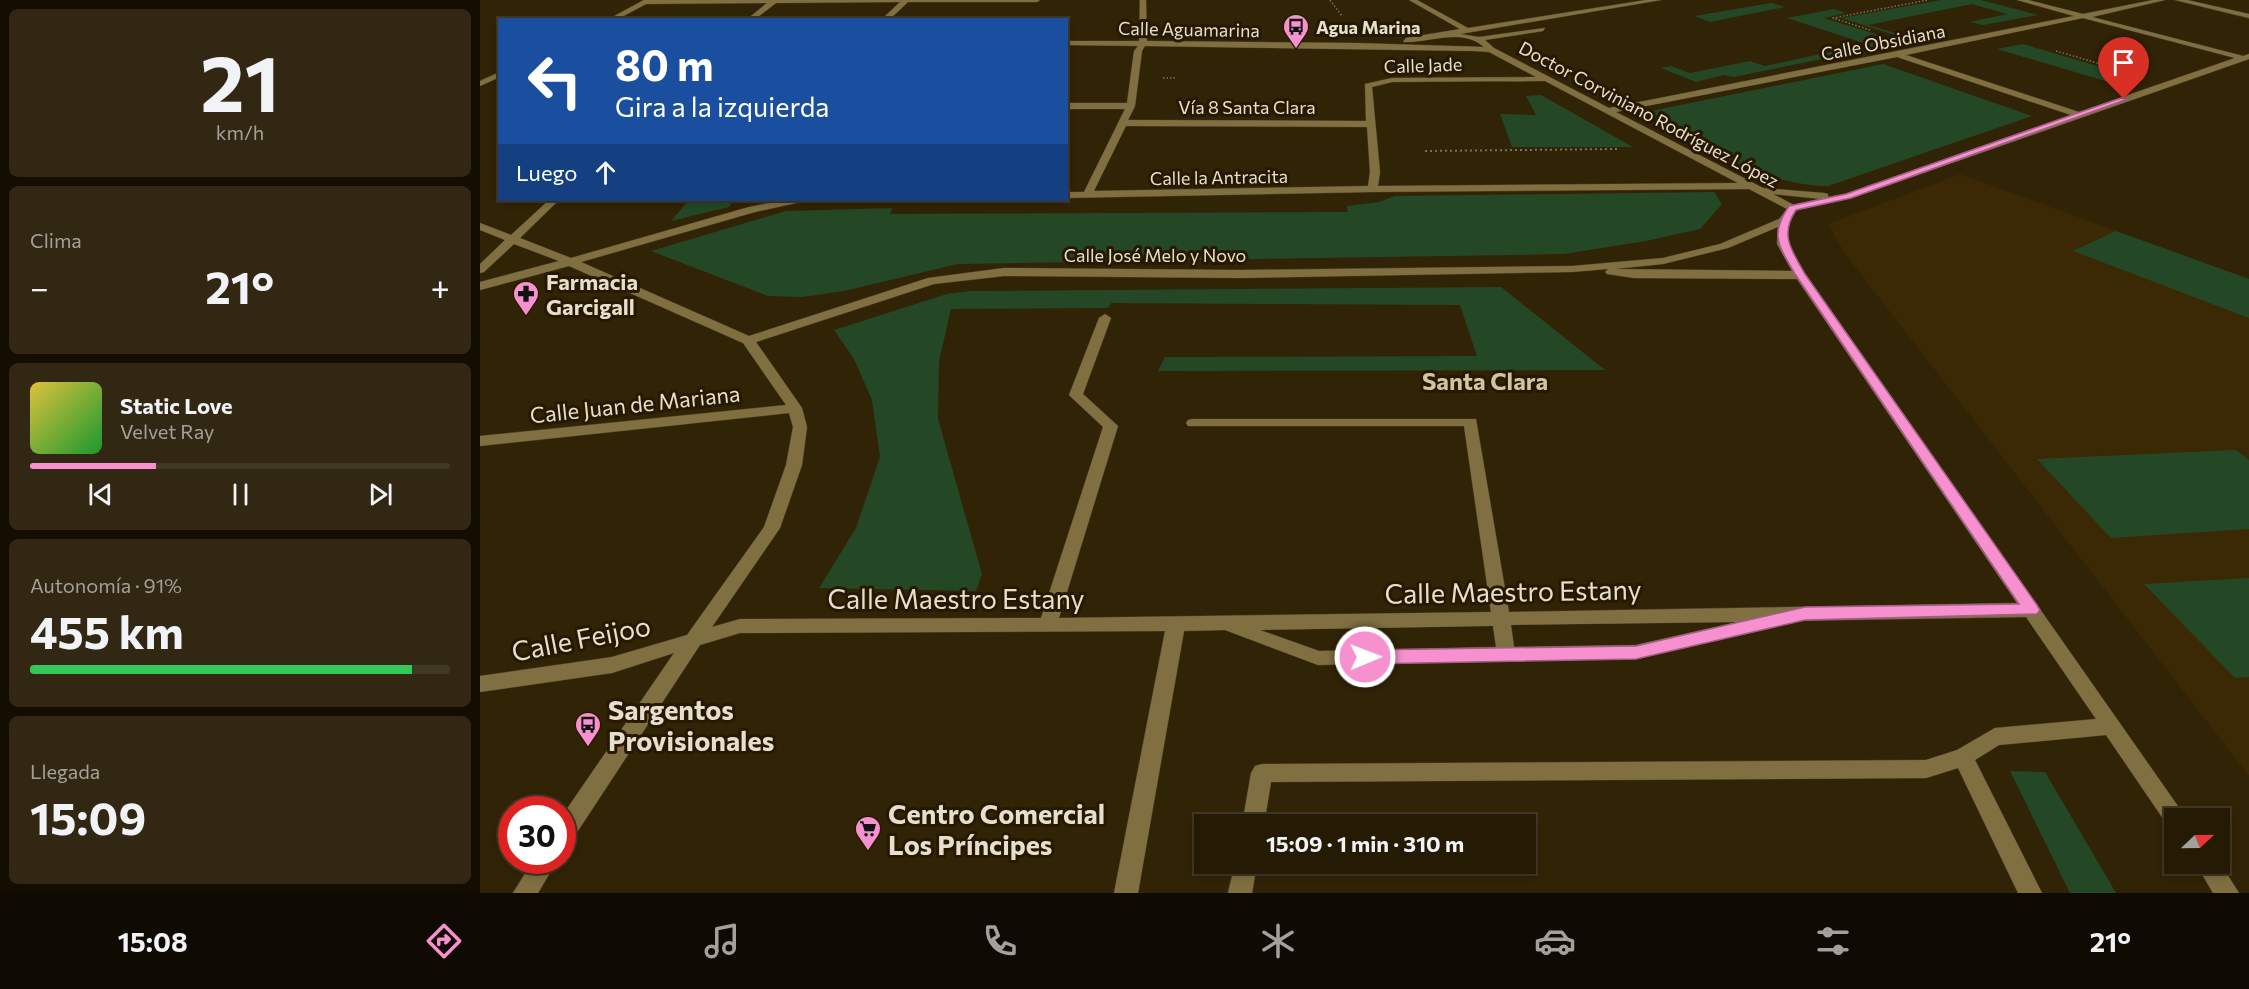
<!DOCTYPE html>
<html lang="es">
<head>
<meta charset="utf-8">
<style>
	:root { --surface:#251a04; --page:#312713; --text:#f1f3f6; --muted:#a3a19a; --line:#423826; --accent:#f790ce }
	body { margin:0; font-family:Commissioner,sans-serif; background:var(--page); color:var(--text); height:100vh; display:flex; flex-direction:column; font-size:22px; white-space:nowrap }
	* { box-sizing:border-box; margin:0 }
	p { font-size:20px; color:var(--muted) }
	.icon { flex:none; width:33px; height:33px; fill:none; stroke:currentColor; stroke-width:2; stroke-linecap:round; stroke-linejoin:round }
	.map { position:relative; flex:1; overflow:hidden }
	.drawer { display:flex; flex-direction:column; gap:9px; padding:9px; background:#140e02; width:480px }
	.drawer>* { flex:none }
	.top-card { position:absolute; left:18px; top:18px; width:570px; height:183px; border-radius:0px; box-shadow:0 3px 9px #0003,0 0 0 2px var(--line); background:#1a4fa0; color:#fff; overflow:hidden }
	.needle { width:39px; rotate:68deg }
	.controls { position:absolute; left:1684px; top:808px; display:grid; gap:12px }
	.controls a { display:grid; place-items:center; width:66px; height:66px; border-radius:0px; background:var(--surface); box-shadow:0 3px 9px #0003,0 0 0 2px var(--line); font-size:30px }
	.speed { position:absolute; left:18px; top:796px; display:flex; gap:12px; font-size:30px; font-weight:700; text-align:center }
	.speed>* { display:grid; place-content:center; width:78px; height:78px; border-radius:50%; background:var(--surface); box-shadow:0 3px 9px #0003,0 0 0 2px var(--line); line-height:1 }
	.speed .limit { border:9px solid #d22; background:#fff; color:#111 }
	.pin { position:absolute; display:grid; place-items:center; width:51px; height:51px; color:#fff; margin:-62px -26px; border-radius:50% 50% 50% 0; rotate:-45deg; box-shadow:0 0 6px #0007 }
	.pin .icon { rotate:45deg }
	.me { position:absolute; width:66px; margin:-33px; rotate:89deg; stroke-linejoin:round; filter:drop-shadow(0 0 4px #0008) }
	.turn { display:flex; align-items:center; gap:21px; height:126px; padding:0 18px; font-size:27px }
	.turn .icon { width:78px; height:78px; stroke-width:2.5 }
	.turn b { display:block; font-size:42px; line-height:51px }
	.then { display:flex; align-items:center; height:57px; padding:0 18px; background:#0003; gap:12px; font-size:22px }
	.big { font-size:45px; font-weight:700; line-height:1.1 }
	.drawer .widget { flex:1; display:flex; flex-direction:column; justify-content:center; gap:9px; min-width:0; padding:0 21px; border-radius:9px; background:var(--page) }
	.drawer .dial { align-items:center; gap:0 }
	.dial b { font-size:78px; line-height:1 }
	.song { display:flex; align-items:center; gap:18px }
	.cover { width:72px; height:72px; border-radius:9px; background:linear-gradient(135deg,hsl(50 70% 55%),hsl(130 70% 35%)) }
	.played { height:6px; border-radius:3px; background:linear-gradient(90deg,var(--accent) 30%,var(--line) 30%) }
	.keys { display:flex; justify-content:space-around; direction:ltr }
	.heat { display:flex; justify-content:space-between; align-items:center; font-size:33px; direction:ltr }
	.charge { height:9px; border-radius:4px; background:linear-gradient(90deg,#34c759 91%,var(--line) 0) }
	.trip { position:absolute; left:714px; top:814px; width:342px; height:60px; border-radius:0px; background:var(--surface); box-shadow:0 3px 9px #0003,0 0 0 2px var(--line); font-weight:700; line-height:60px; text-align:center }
	.tab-bar { display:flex; height:96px; justify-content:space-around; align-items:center; background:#0f0a02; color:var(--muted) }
	.tab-bar .icon { width:42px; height:42px }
	.tab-bar .current { color:var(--accent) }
	.tab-bar b { font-size:27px; color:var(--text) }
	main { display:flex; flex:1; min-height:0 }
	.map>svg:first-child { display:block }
</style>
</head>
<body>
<main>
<section class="drawer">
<div class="widget dial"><b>21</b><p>km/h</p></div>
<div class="widget"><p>Clima</p>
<div class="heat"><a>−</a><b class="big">21°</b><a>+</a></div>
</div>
<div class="widget">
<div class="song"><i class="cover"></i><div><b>Static Love</b><p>Velvet Ray</p></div></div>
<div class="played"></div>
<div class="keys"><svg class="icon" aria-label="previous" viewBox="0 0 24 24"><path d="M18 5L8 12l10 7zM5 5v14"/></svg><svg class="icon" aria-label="pause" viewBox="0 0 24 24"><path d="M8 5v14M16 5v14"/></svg><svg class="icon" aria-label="next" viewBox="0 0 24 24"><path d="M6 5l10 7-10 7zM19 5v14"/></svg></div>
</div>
<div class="widget"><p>Autonomía · 91%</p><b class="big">455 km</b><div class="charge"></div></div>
<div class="widget"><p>Llegada</p><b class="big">15:09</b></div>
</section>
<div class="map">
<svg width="1769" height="893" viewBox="0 0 1769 893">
	<rect width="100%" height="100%" fill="#312306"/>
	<!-- built -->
	<polygon fill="#3a2904" points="1480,174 1769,279 1769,776 1366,255 1348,224"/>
	<!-- green -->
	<g fill="#244826">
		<polygon points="1461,0 1501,0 1558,15 1503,25 1490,22 1527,14 1492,4 1388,25 1422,35 1451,29 1468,35 1434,41 1361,18"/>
		<polygon points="1291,3 1305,7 1230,22 1214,16"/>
		<polygon points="1354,9 1366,13 1344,18 1424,43 1367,57 1361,55 1254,77 1244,75 1216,82 1181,68 1191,66 1210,73 1270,61 1285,66 1387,44 1307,18"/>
		<polygon points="1543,44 1651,76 1632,83 1517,49"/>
		<path d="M1403,64L1552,116L1348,186C1283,186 1219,142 1161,113Z"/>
		<polygon points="1061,95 1153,147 1032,147 1020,114 1056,115 1046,96"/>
		<polygon points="1234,192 1242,204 1220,229 1166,241 1084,254 478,264 364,291 322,297 288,296 171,251 306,211 412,208 410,214 868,212 867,206 899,202 915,196"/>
		<polygon points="209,200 254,200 249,207 191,221"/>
		<polygon points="1636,231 1769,279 1769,318 1593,251"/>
		<polygon points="1021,287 1125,370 678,371 685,357 997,356 980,305 631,303 628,308 471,309 459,361 458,419 502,574 496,591 339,588 376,528 400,457 392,400 374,359 354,330 467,294 490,291"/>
		<polygon points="1756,450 1769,460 1769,529 1631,538 1557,459"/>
		<polygon points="1769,578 1769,677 1755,678 1664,584"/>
		<polygon points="1530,771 1565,772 1636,893 1590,893"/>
	</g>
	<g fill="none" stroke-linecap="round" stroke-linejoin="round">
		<defs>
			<g id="minor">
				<polygon points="164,0 560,0 557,2 428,2 409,20 401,20 420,2 296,3 274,20 266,20 287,3 166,4 136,20 127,20"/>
				<path d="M660,0H666L667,41L876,43L1004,47C982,27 950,43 923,42L926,38L980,29L929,0H937L988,28L1166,0H1181L980,34L999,37L1065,28L1063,31L1005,40L1014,48L1129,108L1594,16L1537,0H1548L1603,14L1673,0H1685L1612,17L1763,56L1769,54V59L1372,198L1317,210C1298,234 1313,252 1326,275L1707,819H1695V829L1688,826L1626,735L1519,745L1495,760L1562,893H1538L1478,768L1446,778L791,782L784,825H762L771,773L775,766L782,764L1446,760L1477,750L1515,728L1616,719L1546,617L1305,621L1302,625L1296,627L1156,659L838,665L745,630L704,631L658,893H634L685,631L260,633L220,645L90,843L82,846V816L194,653L132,673L0,692V676L132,657L207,635L284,527L306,465L313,427L309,413L0,446V436L306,405L263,343L89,266L0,290V282L79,261L34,244L4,272L0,273V264L25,240L0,230V223L31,235L69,200H79L40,238L91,258L269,207L304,200H322L321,202L275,212L101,262L269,336L448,278L524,268L760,270L1092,266L1183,258L1240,244L1299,219L1307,209L1269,189L893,192L586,198V192H604L645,109H586V103H647L654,51L658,46L586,45V41H659ZM1603,18L1755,58L1599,112L1426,55ZM665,46L994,51L1009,52L1056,77L912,78L885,84L886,121L648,120L655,106L662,51ZM1417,57L1591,115L1365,194L1348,197V194L1344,193L1283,188L1136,112ZM1065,81L1258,183L898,186L900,172L892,87L912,82ZM646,126L887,127L890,172L888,186L614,191ZM1293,194L1341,199L1314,205ZM1298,227L1297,244L1312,271L1134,269L1183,264L1248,248ZM1128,269L1125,272L1127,274L1154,278L1317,279L1537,603L1029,612L996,419H713L708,420L706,423L708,426H984L1011,612L579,618L638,426L603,394L631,318L625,314L619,318L589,395L623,427L561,618L260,619L232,627L300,528L322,465L327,427L322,408L276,342L454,284L524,276L760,278L1092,272ZM1258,622L1156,645L1034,647L1031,625ZM1013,626L1016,647L839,651L780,630Z"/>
				<polygon points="1695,0 1707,0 1769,14 1769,18"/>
				<polygon points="20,72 20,77 0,86 0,81"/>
				<polygon points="53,861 77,861 58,893 33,893"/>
				<polygon points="1740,863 1759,893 1733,893 1716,864"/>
				<polygon points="755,864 777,864 772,893 748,893"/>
			</g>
		</defs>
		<!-- minor casing -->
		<use href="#minor" stroke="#4e4126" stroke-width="1"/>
		<!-- path-far1 -->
		<g stroke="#7c7159" stroke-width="1.5" stroke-dasharray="1.5 2" stroke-linecap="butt">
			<polyline points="850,0 862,16"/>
			<polyline points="1390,30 1353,18 1448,0"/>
			<polyline points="1576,51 1641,70"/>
			<polyline points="683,78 697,78"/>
		</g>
		<!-- path -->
		<polyline stroke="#7c7159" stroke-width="2" stroke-dasharray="2 3" stroke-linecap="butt" points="945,151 1137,149"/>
		<!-- minor -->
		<use href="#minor" fill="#807041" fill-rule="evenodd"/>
	</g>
	<!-- route -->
	<path fill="#f790ce" stroke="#a15e86" stroke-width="1.5" d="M1641,98L1648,99L1371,198L1316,210C1299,235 1312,251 1325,274L1557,605L1560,610L1557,614L1325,620L1156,659L885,664L879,662L877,657L879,652L885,650L1156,646L1325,607L1539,604L1315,274C1299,246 1289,235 1309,206L1366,194Z"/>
	<!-- icons -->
	<defs>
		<symbol id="bus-pin" viewBox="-11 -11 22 30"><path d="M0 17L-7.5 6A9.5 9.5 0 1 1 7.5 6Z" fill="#f790ce" stroke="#271900"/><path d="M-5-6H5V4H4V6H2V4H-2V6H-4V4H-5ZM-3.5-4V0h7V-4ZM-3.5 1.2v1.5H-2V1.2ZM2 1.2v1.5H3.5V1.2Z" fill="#111"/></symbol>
		<symbol id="pharmacy-pin" viewBox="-11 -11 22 30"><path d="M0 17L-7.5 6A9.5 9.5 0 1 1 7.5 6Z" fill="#f790ce" stroke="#271900"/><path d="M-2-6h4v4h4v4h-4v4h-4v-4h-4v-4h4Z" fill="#111"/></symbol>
		<symbol id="supermarket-pin" viewBox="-11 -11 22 30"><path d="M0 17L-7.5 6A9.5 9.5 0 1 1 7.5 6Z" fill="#f790ce" stroke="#271900"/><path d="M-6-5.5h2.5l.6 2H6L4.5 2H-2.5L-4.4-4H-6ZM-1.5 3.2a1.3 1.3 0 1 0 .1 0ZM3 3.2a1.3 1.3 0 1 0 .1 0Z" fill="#111"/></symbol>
	</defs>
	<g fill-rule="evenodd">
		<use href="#bus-pin" x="801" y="12" width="30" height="40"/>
		<use href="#pharmacy-pin" x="31" y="279" width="30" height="40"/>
		<use href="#bus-pin" x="93" y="710" width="30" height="40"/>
		<use href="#supermarket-pin" x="373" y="814" width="30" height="40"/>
	</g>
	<g text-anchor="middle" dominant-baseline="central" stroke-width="6" stroke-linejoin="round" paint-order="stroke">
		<!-- far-poi labels -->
		<g font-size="18" font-weight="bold" fill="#e6dece" stroke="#271900" text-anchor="start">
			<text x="836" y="27">Agua Marina</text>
		</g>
		<!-- far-street labels -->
		<g font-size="18" fill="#e6dece" stroke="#271900">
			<text transform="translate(709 29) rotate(1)">Calle Aguamarina</text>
			<text transform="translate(1403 42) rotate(-11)">Calle Obsidiana</text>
			<text transform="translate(943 65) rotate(-2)">Calle Jade</text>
			<text x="767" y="107">Vía 8 Santa Clara</text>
			<text transform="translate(1169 114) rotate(28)">Doctor Corviniano Rodríguez López</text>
			<text transform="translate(739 177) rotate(-1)">Calle la Antracita</text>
			<text x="675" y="255">Calle José Melo y Novo</text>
		</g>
		<!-- poi labels -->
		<g font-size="22" font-weight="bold" fill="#e6dece" stroke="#271900" text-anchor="start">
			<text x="66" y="281">Farmacia<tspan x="66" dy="25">Garcigall</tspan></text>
		</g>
		<!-- street labels -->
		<g font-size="22" fill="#e6dece" stroke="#271900">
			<text transform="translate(155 404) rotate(-6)">Calle Juan de Mariana</text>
		</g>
		<!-- neighbourhood labels -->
		<g font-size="24" font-weight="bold" fill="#d4c3a3" stroke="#271900">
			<text x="1005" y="380">Santa Clara</text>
		</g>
		<!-- near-street labels -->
		<g font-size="27" fill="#e6dece" stroke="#271900">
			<text transform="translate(1033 591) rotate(-1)">Calle Maestro Estany</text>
			<text x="476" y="598">Calle Maestro Estany</text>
			<text transform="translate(101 638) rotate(-11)">Calle Feijoo</text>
		</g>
		<!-- near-poi labels -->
		<g font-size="27" font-weight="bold" fill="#e6dece" stroke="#271900" text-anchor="start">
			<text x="128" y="709">Sargentos<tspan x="128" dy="31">Provisionales</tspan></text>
			<text x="408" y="813">Centro Comercial<tspan x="408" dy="31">Los Príncipes</tspan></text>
		</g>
	</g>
</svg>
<div class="controls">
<a><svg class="needle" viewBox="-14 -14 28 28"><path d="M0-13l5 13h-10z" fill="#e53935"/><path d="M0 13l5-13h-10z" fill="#a3a19a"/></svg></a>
</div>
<div class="speed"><div class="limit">30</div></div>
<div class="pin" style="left:1644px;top:99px;background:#d93025"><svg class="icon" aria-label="arrive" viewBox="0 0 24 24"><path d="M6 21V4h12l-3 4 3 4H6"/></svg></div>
<svg class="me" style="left:885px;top:657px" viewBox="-20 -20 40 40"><circle r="17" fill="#f790ce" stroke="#fff" stroke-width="3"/><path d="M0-11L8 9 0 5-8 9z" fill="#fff"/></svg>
<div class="trip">15:09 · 1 min · 310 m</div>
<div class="top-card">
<div class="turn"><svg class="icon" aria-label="left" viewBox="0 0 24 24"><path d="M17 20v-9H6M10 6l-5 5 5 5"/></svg><div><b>80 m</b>Gira a la izquierda</div></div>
<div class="then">Luego<svg class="icon" aria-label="ahead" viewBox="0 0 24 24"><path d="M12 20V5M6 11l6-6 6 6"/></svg></div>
</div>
</div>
</main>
<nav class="tab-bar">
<b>15:08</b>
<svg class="icon current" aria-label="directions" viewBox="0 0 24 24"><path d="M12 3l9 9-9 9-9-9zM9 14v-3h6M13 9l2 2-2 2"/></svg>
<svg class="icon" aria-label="music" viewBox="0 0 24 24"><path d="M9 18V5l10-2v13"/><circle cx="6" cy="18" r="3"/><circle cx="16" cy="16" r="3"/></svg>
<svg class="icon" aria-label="phone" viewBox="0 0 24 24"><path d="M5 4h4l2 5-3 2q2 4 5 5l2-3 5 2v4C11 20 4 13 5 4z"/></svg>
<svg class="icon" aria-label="climate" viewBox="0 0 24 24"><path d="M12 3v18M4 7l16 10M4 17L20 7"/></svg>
<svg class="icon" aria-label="car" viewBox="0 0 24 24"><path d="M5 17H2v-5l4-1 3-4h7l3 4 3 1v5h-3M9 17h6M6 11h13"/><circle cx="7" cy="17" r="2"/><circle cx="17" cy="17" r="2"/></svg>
<svg class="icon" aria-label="filters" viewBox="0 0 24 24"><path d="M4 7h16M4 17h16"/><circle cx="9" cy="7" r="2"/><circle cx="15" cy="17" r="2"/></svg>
<b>21°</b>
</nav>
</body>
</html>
